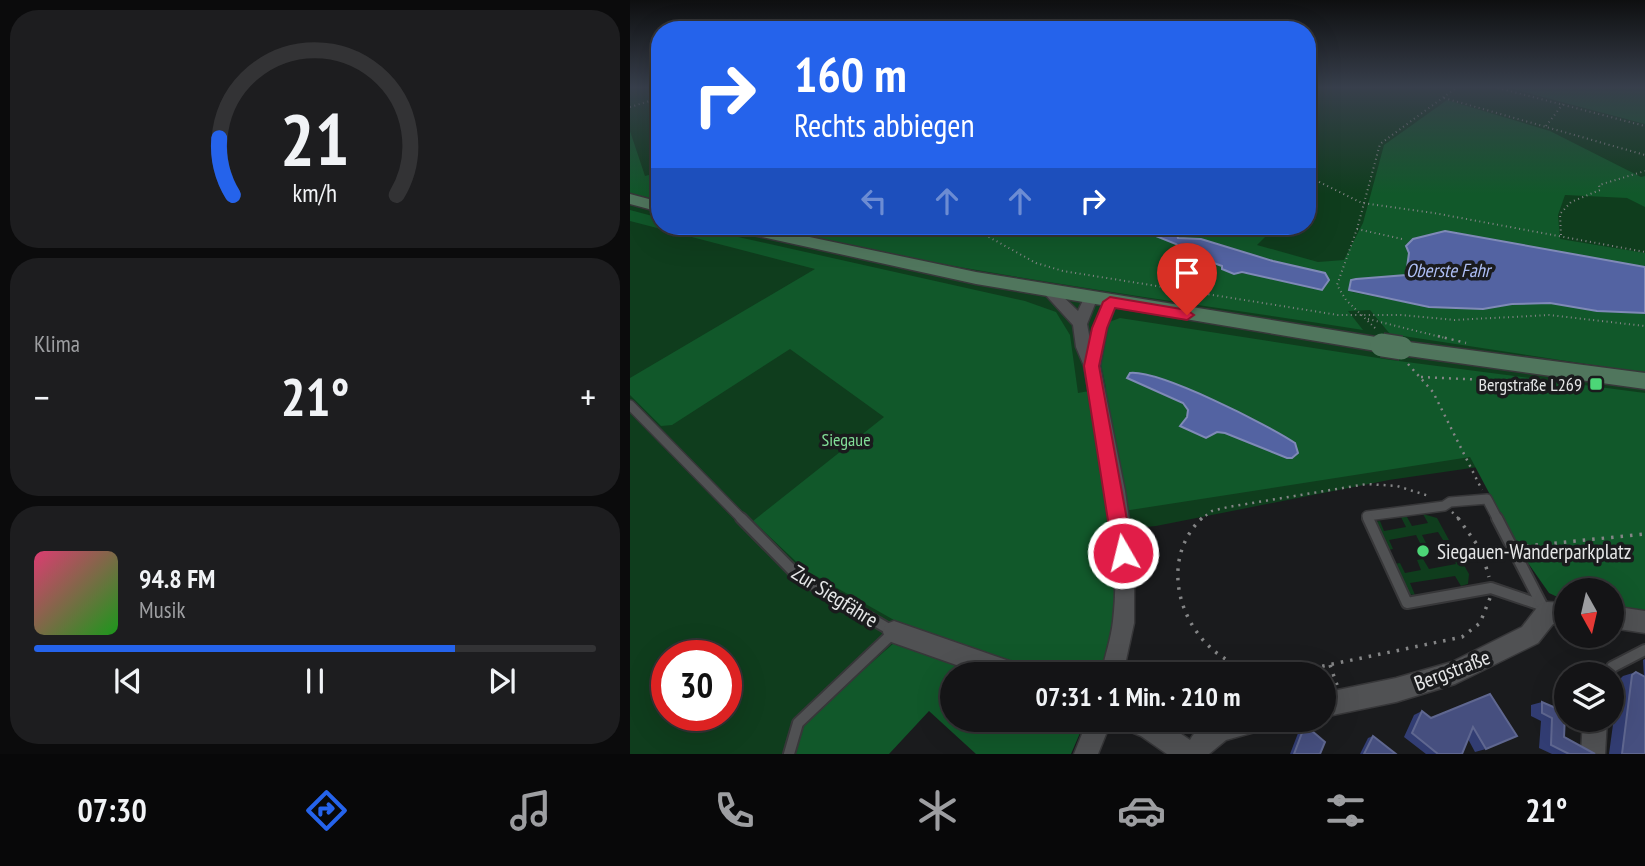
<!DOCTYPE html>
<html lang="de">
<head>
<meta charset="utf-8">
<style>
	:root { --surface:#141416; --page:#1d1d1f; --text:#f1f3f6; --muted:#9d9ea1; --line:#333335; --accent:#2563eb }
	body { margin:0; font-family:"PT Sans Narrow",sans-serif; background:var(--page); color:var(--text); height:100vh; display:flex; flex-direction:column; font-size:26px; white-space:nowrap }
	* { box-sizing:border-box; margin:0 }
	p { font-size:23px; color:var(--muted) }
	.icon { flex:none; width:38px; height:38px; fill:none; stroke:currentColor; stroke-width:2; stroke-linecap:round; stroke-linejoin:round }
	.map { position:relative; flex:1; overflow:hidden }
	.panel { display:flex; flex-direction:column; gap:10px; padding:10px; background:#0b0b0c; width:630px }
	.panel>* { flex:none }
	.guide { position:absolute; left:21px; top:21px; width:665px; height:214px; border-radius:28px; box-shadow:0 7px 28px #0002,0 0 0 2px var(--line); background:#2563eb; color:#fff; overflow:hidden }
	.needle { width:46px; rotate:172deg }
	.fabs { position:absolute; left:924px; top:578px; display:grid; gap:14px }
	.fabs a { display:grid; place-items:center; width:70px; height:70px; border-radius:50%; background:var(--surface); box-shadow:0 7px 28px #0002,0 0 0 2px var(--line); font-size:35px }
	.speed { position:absolute; left:21px; top:640px; display:flex; gap:14px; font-size:35px; font-weight:700; text-align:center }
	.speed>* { display:grid; place-content:center; width:91px; height:91px; border-radius:50%; background:var(--surface); box-shadow:0 7px 28px #0002,0 0 0 2px var(--line); line-height:1 }
	.speed .limit { border:10px solid #d22; background:#fff; color:#111 }
	.pin { position:absolute; display:grid; place-items:center; width:60px; height:60px; color:#fff; margin:-72px -30px; border-radius:50% 50% 50% 0; rotate:-45deg; box-shadow:0 0 7px #0007 }
	.pin .icon { rotate:45deg }
	.me { position:absolute; width:77px; margin:-38px; rotate:352deg; stroke-linejoin:round; filter:drop-shadow(0 0 5px #0008) }
	.turn { display:flex; align-items:center; gap:24px; height:147px; padding:0 28px; font-size:32px }
	.turn .icon { width:91px; height:91px; stroke-width:2.5 }
	.turn b { display:block; font-size:49px; line-height:60px }
	.lanes { display:flex; align-items:center; height:66px; padding:0 28px; background:#0003; justify-content:center; gap:35px; direction:ltr }
	.lanes .off { opacity:.35 }
	.big { font-size:52px; font-weight:700; line-height:1.1 }
	.panel .widget { flex:1; display:flex; flex-direction:column; justify-content:center; gap:10px; min-width:0; padding:0 24px; border-radius:28px; background:var(--page) }
	.panel .dial { align-items:center; gap:0 }
	.dial svg { height:182px; overflow:visible; fill:none; stroke:var(--line); stroke-width:7; stroke-linecap:round; text-anchor:middle }
	.dial text { fill:var(--text); stroke:none }
	.song { display:flex; align-items:center; gap:21px }
	.cover { width:84px; height:84px; border-radius:10px; background:linear-gradient(135deg,hsl(340 70% 55%),hsl(120 70% 35%)) }
	.played { height:7px; border-radius:4px; background:linear-gradient(90deg,var(--accent) 75%,var(--line) 75%) }
	.keys { display:flex; justify-content:space-around; direction:ltr }
	.heat { display:flex; justify-content:space-between; align-items:center; font-size:38px; direction:ltr }
	.trip { position:absolute; left:310px; top:662px; width:396px; height:70px; border-radius:35px; background:var(--surface); box-shadow:0 7px 28px #0002,0 0 0 2px var(--line); font-weight:700; line-height:70px; text-align:center }
	.dock { display:flex; height:112px; justify-content:space-around; align-items:center; background:#080809; color:var(--muted) }
	.dock .icon { width:49px; height:49px }
	.dock .selected { color:var(--accent) }
	.dock b { font-size:32px; color:var(--text) }
	main { display:flex; flex:1; min-height:0 }
	.map>svg:first-child { display:block }
</style>
</head>
<body>
<main>
<section class="panel">
<div class="widget dial"><svg viewBox="0 0 100 80">
<path d="M14 69A42 42 0 1 1 86 69"/>
<path d="M14 69A42 42 0 0 1 8 44" stroke="#2563eb"/>
<text x="50" y="56" font-size="32" font-weight="700">21</text>
<text x="50" y="72" font-size="11">km/h</text>
</svg></div>
<div class="widget"><p>Klima</p>
<div class="heat"><a>−</a><b class="big">21°</b><a>+</a></div>
</div>
<div class="widget">
<div class="song"><i class="cover"></i><div><b>94.8 FM</b><p>Musik</p></div></div>
<div class="played"></div>
<div class="keys"><svg class="icon" aria-label="previous" viewBox="0 0 24 24"><path d="M18 5L8 12l10 7zM5 5v14"/></svg><svg class="icon" aria-label="pause" viewBox="0 0 24 24"><path d="M8 5v14M16 5v14"/></svg><svg class="icon" aria-label="next" viewBox="0 0 24 24"><path d="M6 5l10 7-10 7zM19 5v14"/></svg></div>
</div>
</section>
<div class="map">
<svg width="1015" height="754" viewBox="0 0 1015 754">
	<rect width="100%" height="100%" fill="#1a1b1d"/>
	<!-- green -->
	<g fill="#0f3d1d" fill-rule="evenodd">
		<path d="M0,88H30V226H677V88H1015V613L982,611V590H936L848,467L759,480L526,526L486,530L306,663L174,754H0ZM37,656H96V716H37Z"/>
		<polygon points="793,514 807,518 819,540 813,540 808,532 792,535 796,543 791,545 786,535 759,540 763,549 758,550 744,522 750,521 754,531 776,527 771,517 777,517 782,526 798,523"/>
		<polygon points="827,553 839,574 838,584 831,586 825,576 780,583 785,595 777,594 764,564 770,563 775,573 791,570 787,560 793,559 799,569 826,564 821,554"/>
	</g>
	<!-- forest -->
	<g fill="#11582a" fill-rule="evenodd">
		<polygon points="879,88 1015,88 1015,124"/>
		<path d="M817,100L920,131L1011,177L1015,176V207L997,198L935,195L928,215L930,239L1015,253V267L815,231L783,239L776,246L779,253L776,275L722,292L799,307L853,309L882,304L920,303L967,311L1015,313V373L760,334L740,310L718,311L733,330C531,298 326,273 128,226H209L251,231L262,226H501L546,244L556,253L592,266L604,274L695,273L643,261L572,239H550L542,226H646L627,245L688,262L714,260L733,223L754,145Z"/>
		<polygon points="0,131 15,176 30,172 30,201 0,193"/>
		<path d="M0,210L30,218V226H59L395,301L426,312L440,335L448,393L476,388L470,360L479,322L490,318L761,360L1015,393V613L982,609V590H936V601L919,593L891,553L840,457L481,513L487,569L484,633L471,674H322V719H456L441,754H346L299,711L259,754H165L168,732L175,721L280,629L175,570L123,521L254,417L160,349L42,425L31,426L0,395V378L185,269L0,221ZM500,373C529,371 639,425 665,443L657,458L595,433L587,432L576,438L551,426L557,417L558,410L553,403L498,378Z"/>
	</g>
	<!-- water -->
	<g fill="#5363a2" stroke="#7f8ab7" stroke-width="2">
		<polygon points="501,226 542,226 546,230 548,238 571,239 643,261 695,273 699,280 692,290 612,272 604,274 592,269 592,266 556,253 546,244"/>
		<polygon points="815,231 1015,267 1015,313 967,311 920,303 882,304 853,309 799,307 719,290 721,280 726,279 776,275 779,253 776,246 783,239"/>
		<path d="M500,373C530,370 638,425 665,443L668,453L662,458H657L595,433L587,432L576,438L550,426L557,417L558,410L553,403L497,378Z"/>
	</g>
	<g fill="none" stroke-linecap="round" stroke-linejoin="round">
		<defs>
			<g id="lane-far1">
				<polyline points="0,405 113,520"/>
				<polyline points="739,520 737,516 814,506 820,502 857,499 868,520"/>
			</g>
			<g id="lane">
				<polyline points="111,518 168,576 264,632 168,723 159,754"/>
				<polyline points="738,518 777,603 861,588 911,605"/>
				<polyline points="867,518 915,611"/>
				<polyline points="979,674 982,667 1015,650"/>
			</g>
			<g id="street">
				<path d="M419,286L424,288L448,311L455,296H465L467,299L457,324L460,340L475,299H485L487,302L477,328L470,366L495,491L504,554V623L493,674H471C475,656 481,639 483,621C493,536 468,449 454,366L446,347L443,325L412,291Z"/>
				<polygon points="917,602 936,603 936,625 923,624 908,643 825,684 766,702 693,717 693,693 766,678 822,662 892,627 909,605"/>
				<polygon points="982,606 1015,611 1015,633 982,628"/>
				<polygon points="264,621 385,663 393,666 396,674 352,674 264,643 256,640 253,632 256,624"/>
				<polygon points="458,719 482,719 468,754 444,754"/>
				<path d="M486,719H529L560,740C576,710 618,719 647,719L643,727L596,740L579,754H537L511,736L490,727Z"/>
				<polygon points="953,719 977,719 975,754 951,754"/>
			</g>
			<g id="secondary">
				<polygon points="0,194 30,202 30,212 0,204"/>
				<polygon points="97,226 127,226 346,272 752,338 759,340 762,345 759,350 752,352 346,284 105,231"/>
				<polygon points="771,341 1015,373 1015,389 771,355 764,353 761,348 764,343"/>
			</g>
		</defs>
		<!-- lane-far1 casing -->
		<use href="#lane-far1" stroke="#373739" stroke-width="12"/>
		<!-- lane casing -->
		<use href="#lane" stroke="#373739" stroke-width="14"/>
		<!-- street casing -->
		<use href="#street" stroke="#373739" stroke-width="3"/>
		<!-- secondary casing -->
		<use href="#secondary" stroke="#373739" stroke-width="3"/>
		<!-- path-far2 -->
		<g stroke="#848586" stroke-width="2" stroke-dasharray="1 3.5" stroke-linecap="butt">
			<polyline points="868,88 1015,126"/>
			<polyline points="814,98 1015,155"/>
			<polyline points="0,107 30,98"/>
			<polyline points="916,126 933,104"/>
			<polyline points="677,176 732,203 804,213 1015,252"/>
			<polyline points="76,226 93,230"/>
			<polyline points="339,226 406,263 433,271 708,315 771,315 825,320 919,315 1015,326"/>
			<polyline points="727,229 772,239"/>
			<polyline points="931,235 930,214 941,202 970,190 969,185 1015,171"/>
			<polyline points="738,319 815,338"/>
			<polyline points="745,328 716,300 707,285 727,229 750,144 826,88"/>
		</g>
		<!-- path-far1 -->
		<g stroke="#848586" stroke-width="2.5" stroke-dasharray="2 5" stroke-linecap="butt">
			<polyline points="808,336 836,343"/>
			<polyline points="778,364 803,392 852,490"/>
			<polyline points="791,377 920,383"/>
			<polyline points="822,512 830,520"/>
			<polyline points="570,520 582,511 598,507 737,484 767,486 799,496"/>
		</g>
		<!-- path -->
		<g stroke="#848586" stroke-width="3.5" stroke-dasharray="2.5 7" stroke-linecap="butt">
			<path d="M572,518C531,557 546,622 588,654C602,664 616,669 632,674"/>
			<polyline points="828,518 851,550 859,577"/>
			<polyline points="896,546 1015,534"/>
			<polyline points="700,665 707,685"/>
			<polyline points="655,674 832,637 850,623 860,598"/>
		</g>
		<!-- lane-far1 -->
		<use href="#lane-far1" stroke="#505153" stroke-width="9"/>
		<!-- lane -->
		<use href="#lane" stroke="#505153" stroke-width="10"/>
		<!-- street -->
		<use href="#street" fill="#505153" fill-rule="evenodd"/>
		<!-- secondary -->
		<use href="#secondary" fill="#50765d" fill-rule="evenodd"/>
		<defs>
			<polyline id="secondary-bridge" points="752,345 771,348"/>
		</defs>
		<!-- secondary-bridge casing -->
		<use href="#secondary-bridge" stroke="#373739" stroke-width="26" stroke-linecap="butt"/>
		<!-- secondary-bridge -->
		<use href="#secondary-bridge" stroke="#50765d" stroke-width="23"/>
	</g>
	<!-- wall -->
	<g fill="#323d73">
		<polygon points="1015,659 1015,754 979,754 989,680 993,676 1006,672 1014,676 1013,660"/>
		<polygon points="935,686 936,686 936,719 961,719 962,728 949,731 934,724 934,737 965,754 922,754 909,748 911,721 901,716 901,705 912,702 923,707 924,690"/>
		<polygon points="860,694 856,749 845,752 838,739 832,754 796,754 774,737 784,715 792,711 801,718"/>
		<polygon points="675,725 690,754 660,754 670,728"/>
		<polygon points="743,736 766,754 730,754 738,738"/>
	</g>
	<!-- building -->
	<g fill="#464f7f" stroke="#5f6790" stroke-width="2">
		<polygon points="1006,672 1015,677 1015,754 992,754 1002,675"/>
		<polygon points="935,686 936,686 936,716 935,715 934,737 965,754 939,754 921,745 922,718 912,713 912,702 935,712"/>
		<polygon points="860,694 887,736 856,749 843,727 832,754 808,754 782,733 792,711 801,718"/>
		<polygon points="943,719 961,719 962,728"/>
		<polygon points="675,725 695,742 690,754 664,754"/>
		<polygon points="743,736 766,754 734,754"/>
	</g>
	<!-- sky -->
	<linearGradient id="sky" x2="0" y2="1"><stop stop-color="#0e0f10"/><stop offset="0.45" stop-color="#383f4c"/><stop offset="1" stop-color="#383f4c" stop-opacity="0"/></linearGradient>
	<rect width="1015" height="194" fill="url(#sky)"/>
	<!-- route -->
	<polygon fill="#e11d48" stroke="#92132f" stroke-width="2" points="480,297 557,310 564,315 557,320 485,308 477,328 469,366 503,553 500,560 493,563 486,560 483,553 454,366 462,328 473,302"/>
	<!-- markers -->
	<g fill="#4cd677" stroke="#1a1b1d" stroke-width="2.5">
		<rect x="959" y="377" width="14" height="14" rx="3.5"/>
		<circle cx="793" cy="551" r="7"/>
	</g>
	<g text-anchor="middle" dominant-baseline="central" stroke-width="7" stroke-linejoin="round" paint-order="stroke">
		<!-- poi labels -->
		<g font-size="18" fill="#e5e6e7" stroke="#1a1b1d" text-anchor="end">
			<text x="952" y="384">Bergstraße L269</text>
		</g>
		<!-- park labels -->
		<g font-size="18" fill="#82dd97" stroke="#1a1b1d">
			<text x="216" y="439">Siegaue</text>
		</g>
		<!-- water labels -->
		<g font-size="19" font-style="italic" fill="#aebef4" stroke="#1a1b1d">
			<text x="818" y="270">Oberste Fahr</text>
		</g>
		<!-- near-poi labels -->
		<g font-size="21" fill="#e5e6e7" stroke="#1a1b1d" text-anchor="start">
			<text x="807" y="551">Siegauen-Wanderparkplatz</text>
		</g>
		<!-- near-street labels -->
		<g font-size="21" fill="#e5e6e7" stroke="#1a1b1d">
			<text transform="translate(205 596) rotate(32)">Zur Siegfähre</text>
			<text transform="translate(822 670) rotate(-21)">Bergstraße</text>
		</g>
	</g>
</svg>
<div class="fabs">
<a><svg class="needle" viewBox="-14 -14 28 28"><path d="M0-13l5 13h-10z" fill="#e53935"/><path d="M0 13l5-13h-10z" fill="#9d9ea1"/></svg></a>
<a><svg class="icon" aria-label="layers" viewBox="0 0 24 24"><path d="M12 4l9 5-9 5-9-5zM3 14l9 5 9-5"/></svg></a>
</div>
<div class="speed"><div class="limit">30</div></div>
<div class="pin" style="left:557px;top:315px;background:#d93025"><svg class="icon" aria-label="arrive" viewBox="0 0 24 24"><path d="M6 21V4h12l-3 4 3 4H6"/></svg></div>
<svg class="me" style="left:493px;top:553px" viewBox="-20 -20 40 40"><circle r="17" fill="#e11d48" stroke="#fff" stroke-width="3"/><path d="M0-11L8 9 0 5-8 9z" fill="#fff"/></svg>
<div class="trip">07:31 · 1 Min. · 210 m</div>
<div class="guide">
<div class="turn"><svg class="icon" aria-label="right" viewBox="0 0 24 24"><path d="M7 20v-9h11M14 6l5 5-5 5"/></svg><div><b>160 m</b>Rechts abbiegen</div></div>
<div class="lanes"><svg class="icon off" aria-label="left" viewBox="0 0 24 24"><path d="M17 20v-9H6M10 6l-5 5 5 5"/></svg><svg class="icon off" aria-label="ahead" viewBox="0 0 24 24"><path d="M12 20V5M6 11l6-6 6 6"/></svg><svg class="icon off" aria-label="ahead" viewBox="0 0 24 24"><path d="M12 20V5M6 11l6-6 6 6"/></svg><svg class="icon" aria-label="right" viewBox="0 0 24 24"><path d="M7 20v-9h11M14 6l5 5-5 5"/></svg></div>
</div>
</div>
</main>
<nav class="dock">
<b>07:30</b>
<svg class="icon selected" aria-label="directions" viewBox="0 0 24 24"><path d="M12 3l9 9-9 9-9-9zM9 14v-3h6M13 9l2 2-2 2"/></svg>
<svg class="icon" aria-label="music" viewBox="0 0 24 24"><path d="M9 18V5l10-2v13"/><circle cx="6" cy="18" r="3"/><circle cx="16" cy="16" r="3"/></svg>
<svg class="icon" aria-label="phone" viewBox="0 0 24 24"><path d="M5 4h4l2 5-3 2q2 4 5 5l2-3 5 2v4C11 20 4 13 5 4z"/></svg>
<svg class="icon" aria-label="climate" viewBox="0 0 24 24"><path d="M12 3v18M4 7l16 10M4 17L20 7"/></svg>
<svg class="icon" aria-label="car" viewBox="0 0 24 24"><path d="M5 17H2v-5l4-1 3-4h7l3 4 3 1v5h-3M9 17h6M6 11h13"/><circle cx="7" cy="17" r="2"/><circle cx="17" cy="17" r="2"/></svg>
<svg class="icon" aria-label="filters" viewBox="0 0 24 24"><path d="M4 7h16M4 17h16"/><circle cx="9" cy="7" r="2"/><circle cx="15" cy="17" r="2"/></svg>
<b>21°</b>
</nav>
</body>
</html>
